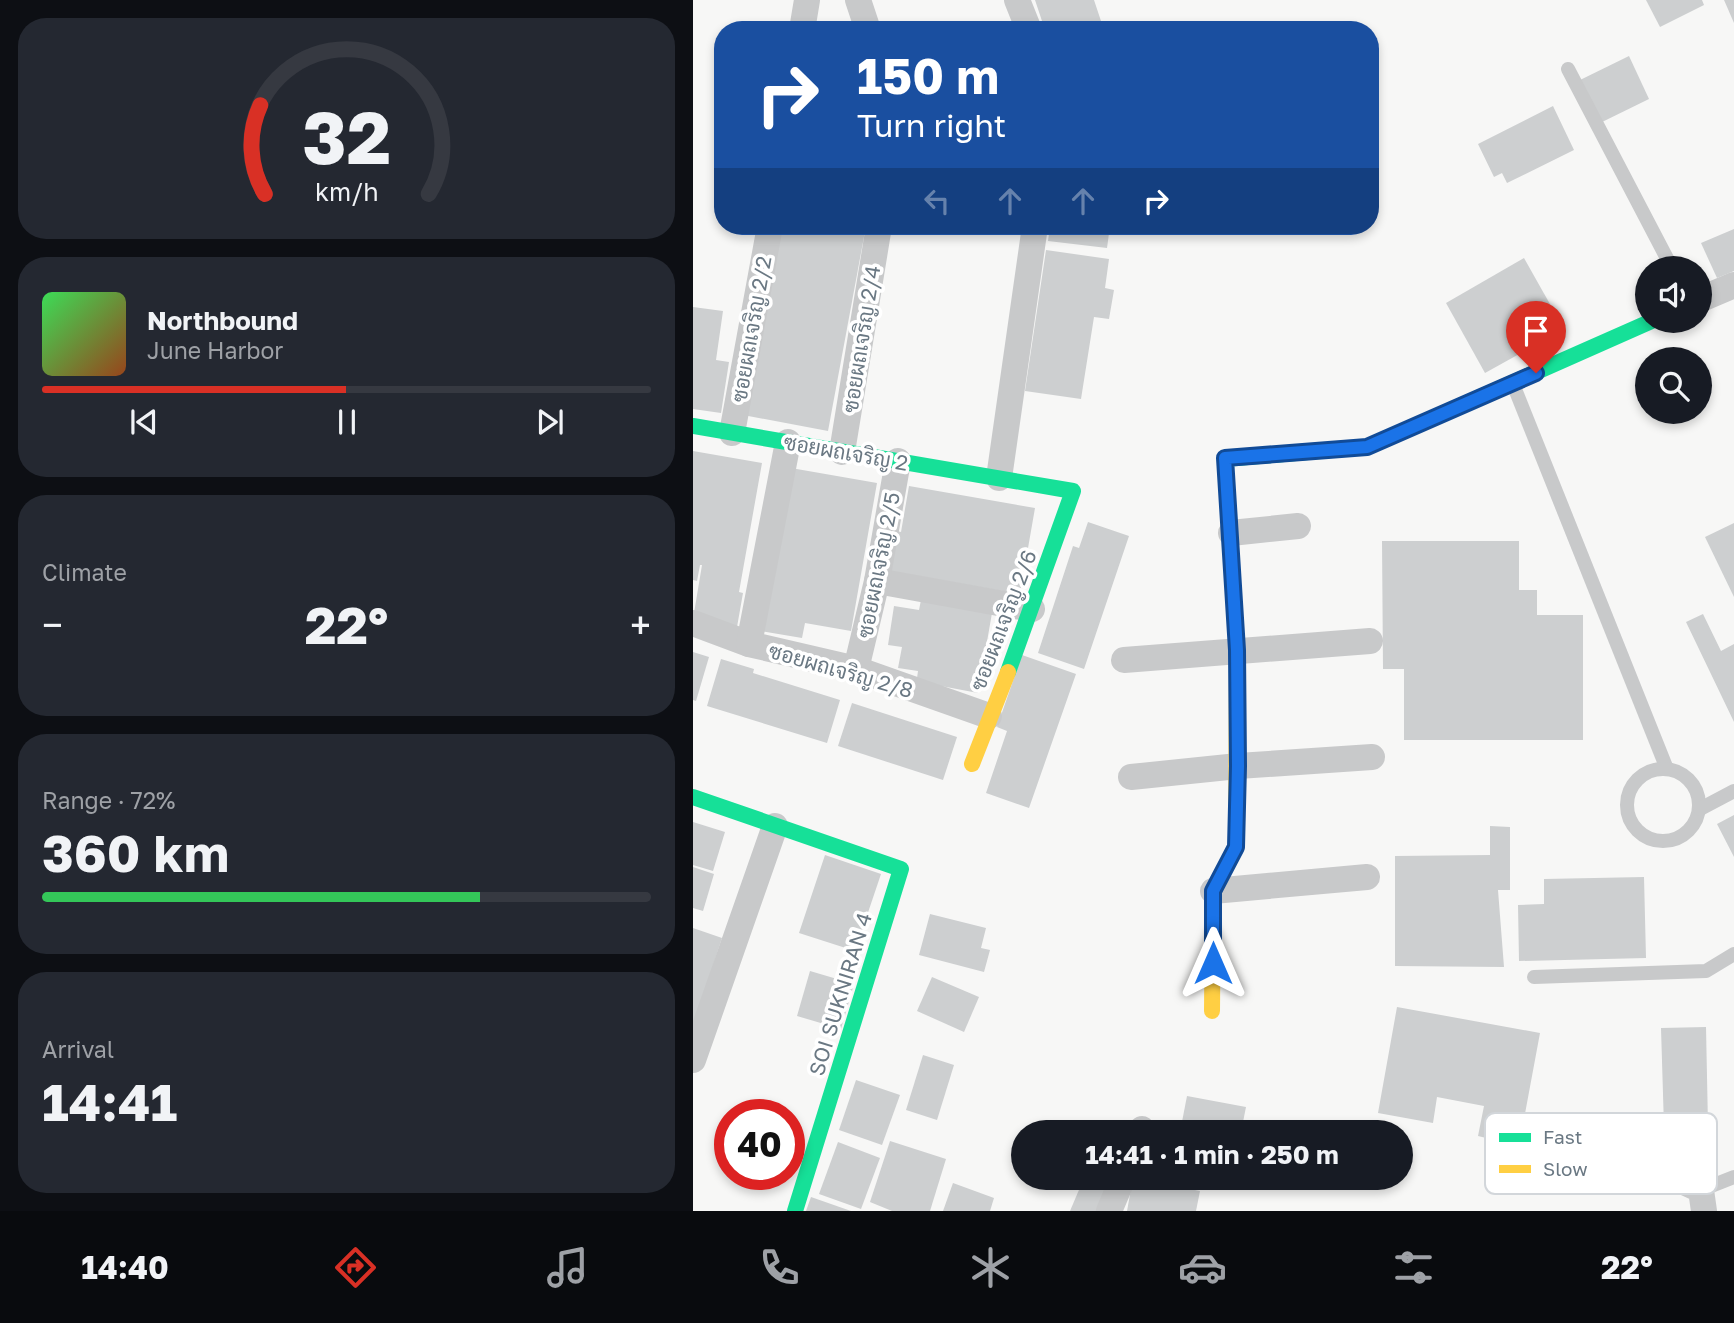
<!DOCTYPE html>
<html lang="en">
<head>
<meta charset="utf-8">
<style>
	:root { --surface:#171b24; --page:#242831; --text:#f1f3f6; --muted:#9ea1a6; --line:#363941; --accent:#d93025 }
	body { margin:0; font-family:"Golos Text",Sarabun,sans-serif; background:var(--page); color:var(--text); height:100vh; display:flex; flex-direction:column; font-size:26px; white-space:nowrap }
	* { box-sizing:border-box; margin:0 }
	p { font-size:23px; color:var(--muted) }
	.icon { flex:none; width:38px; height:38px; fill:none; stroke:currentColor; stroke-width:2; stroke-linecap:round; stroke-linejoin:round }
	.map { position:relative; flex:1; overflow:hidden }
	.panel { display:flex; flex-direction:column; gap:18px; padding:18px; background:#0d0f14; width:693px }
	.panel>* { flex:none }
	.hud { position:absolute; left:21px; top:21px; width:665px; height:214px; border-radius:28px; box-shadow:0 4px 10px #0003; background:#1a4fa0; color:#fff; overflow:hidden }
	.controls { position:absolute; left:942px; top:256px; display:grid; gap:14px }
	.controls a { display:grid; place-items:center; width:77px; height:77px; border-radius:50%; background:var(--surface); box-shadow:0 4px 10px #0003; font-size:35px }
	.speed { position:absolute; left:21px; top:1099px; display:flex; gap:14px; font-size:35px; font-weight:700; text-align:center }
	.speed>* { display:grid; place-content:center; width:91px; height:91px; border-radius:50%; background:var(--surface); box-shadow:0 4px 10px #0003; line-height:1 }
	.speed .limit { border:10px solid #d22; background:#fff; color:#111 }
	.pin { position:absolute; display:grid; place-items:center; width:60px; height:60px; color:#fff; margin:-72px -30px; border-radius:50% 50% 50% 0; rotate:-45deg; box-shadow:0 0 7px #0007 }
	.pin .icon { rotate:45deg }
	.me { position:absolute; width:77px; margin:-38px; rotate:0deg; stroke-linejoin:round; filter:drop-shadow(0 0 5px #0008) }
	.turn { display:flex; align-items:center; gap:24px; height:147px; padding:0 28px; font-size:32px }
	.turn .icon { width:91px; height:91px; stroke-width:2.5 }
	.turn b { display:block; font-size:49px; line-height:60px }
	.lanes { display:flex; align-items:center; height:66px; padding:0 28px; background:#0003; justify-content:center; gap:35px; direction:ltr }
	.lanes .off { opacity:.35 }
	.big { font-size:52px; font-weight:700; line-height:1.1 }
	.panel .widget { flex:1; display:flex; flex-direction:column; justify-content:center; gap:10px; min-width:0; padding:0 24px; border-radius:28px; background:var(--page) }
	.panel .dial { align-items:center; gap:0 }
	.dial svg { height:182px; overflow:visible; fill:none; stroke:var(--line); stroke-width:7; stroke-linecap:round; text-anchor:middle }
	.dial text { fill:var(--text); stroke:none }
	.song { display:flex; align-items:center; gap:21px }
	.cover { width:84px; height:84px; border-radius:10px; background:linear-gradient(135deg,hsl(130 70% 55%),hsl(20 70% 35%)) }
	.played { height:7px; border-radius:4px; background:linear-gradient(90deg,var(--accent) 50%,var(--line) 50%) }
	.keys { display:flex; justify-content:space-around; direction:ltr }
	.heat { display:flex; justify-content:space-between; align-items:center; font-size:38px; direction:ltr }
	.charge { height:10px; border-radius:5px; background:linear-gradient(90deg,#34c759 72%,var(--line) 0) }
	.trip { position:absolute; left:318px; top:1120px; width:402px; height:70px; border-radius:35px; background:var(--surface); box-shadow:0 4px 10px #0003; font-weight:700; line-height:70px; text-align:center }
	.tab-bar { display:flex; height:112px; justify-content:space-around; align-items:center; background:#090b0e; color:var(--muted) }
	.tab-bar .icon { width:49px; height:49px }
	.tab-bar .active { color:var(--accent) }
	.tab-bar b { font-size:32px; color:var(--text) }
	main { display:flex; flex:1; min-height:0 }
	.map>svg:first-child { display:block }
</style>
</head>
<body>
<main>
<section class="panel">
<div class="widget dial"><svg viewBox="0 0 100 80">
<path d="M14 69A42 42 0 1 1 86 69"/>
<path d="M14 69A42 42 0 0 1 12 30" stroke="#d93025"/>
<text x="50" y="56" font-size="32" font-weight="700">32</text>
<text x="50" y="72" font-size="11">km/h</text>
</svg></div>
<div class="widget">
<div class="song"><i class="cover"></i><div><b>Northbound</b><p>June Harbor</p></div></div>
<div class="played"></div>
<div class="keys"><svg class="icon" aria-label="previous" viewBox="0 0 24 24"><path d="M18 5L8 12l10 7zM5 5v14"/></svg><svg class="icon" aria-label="pause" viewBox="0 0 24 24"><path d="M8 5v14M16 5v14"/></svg><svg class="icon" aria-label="next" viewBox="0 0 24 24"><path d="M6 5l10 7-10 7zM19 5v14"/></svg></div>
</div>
<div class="widget"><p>Climate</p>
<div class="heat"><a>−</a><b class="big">22°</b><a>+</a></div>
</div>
<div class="widget"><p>Range · 72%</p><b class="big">360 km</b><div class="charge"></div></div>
<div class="widget"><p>Arrival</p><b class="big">14:41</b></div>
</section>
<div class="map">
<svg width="1041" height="1211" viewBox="0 0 1041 1211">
	<rect width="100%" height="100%" fill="#f7f7f6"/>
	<!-- building -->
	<g fill="#cdcfd0">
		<polygon points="342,0 401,0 411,30 352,30"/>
		<polygon points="953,0 1009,0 1011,5 967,27"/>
		<polygon points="1031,0 1041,0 1041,23"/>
		<polygon points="936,56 956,99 905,124 885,81"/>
		<polygon points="860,106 881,150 814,183 809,173 801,177 785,144"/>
		<polygon points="85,226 173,226 135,431 50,415"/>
		<polygon points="357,226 417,226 414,248 355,241"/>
		<polygon points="1041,229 1041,271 1024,278 1008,243"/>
		<polygon points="353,250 416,259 412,288 421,290 416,319 401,317 388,399 332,391"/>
		<polygon points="831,258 871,329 792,373 753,303"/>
		<polygon points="0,307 30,311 23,360 36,362 28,413 0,409"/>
		<polygon points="0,451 69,463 46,592 50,593 44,627 0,619 9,565 7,565 4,581 0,580"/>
		<polygon points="98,468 184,483 158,631 112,623 109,638 68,631"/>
		<polygon points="216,486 342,508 327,594 197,571 204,531 208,532"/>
		<polygon points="395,522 436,536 391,669 345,653 380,546 386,548"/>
		<polygon points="1041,523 1041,597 1012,537"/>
		<polygon points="689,541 826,541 826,590 844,590 844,615 890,615 890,740 711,740 711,669 690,669"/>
		<polygon points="228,600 299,613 285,693 248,686 223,685 225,671 205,668 209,647 195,645 201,606 226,610"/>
		<polygon points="1010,614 1028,651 1041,644 1041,722 993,622"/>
		<polygon points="0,652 16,657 3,701 0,700"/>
		<polygon points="329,655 383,674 336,808 293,793 314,731 304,727"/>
		<polygon points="28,659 61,669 60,673 147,700 134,743 14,706"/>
		<polygon points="159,703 264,737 250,780 145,746"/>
		<polygon points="1041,815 1041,857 1024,824"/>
		<polygon points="0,822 32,832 20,871 0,865"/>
		<polygon points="797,826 817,827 817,890 805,890 811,967 702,966 702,856 797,855"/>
		<polygon points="132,855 188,874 162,951 106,933"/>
		<polygon points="0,867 21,874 10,911 0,908"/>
		<polygon points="951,877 953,958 826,961 825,905 851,904 851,879"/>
		<polygon points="237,914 293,928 288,948 297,950 291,972 226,955"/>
		<polygon points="0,928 29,938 1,1023 0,1023"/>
		<polygon points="117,971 161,984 148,1029 104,1016"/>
		<polygon points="239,977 286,997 271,1032 224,1011"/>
		<polygon points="704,1007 847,1033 826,1146 785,1136 791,1106 744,1097 740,1123 685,1113"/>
		<polygon points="1013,1027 1015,1126 971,1127 968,1028"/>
		<polygon points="230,1055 261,1065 244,1120 213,1110"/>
		<polygon points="163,1080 207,1095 189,1145 146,1130"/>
		<polygon points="494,1096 553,1107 548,1132 487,1132"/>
		<polygon points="197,1141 253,1159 237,1211 199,1211 177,1202"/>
		<polygon points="145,1142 187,1158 168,1209 126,1194"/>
		<polygon points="391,1178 424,1178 411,1211 377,1211"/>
		<polygon points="440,1178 507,1191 503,1211 434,1211"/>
		<polygon points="466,1178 504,1178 502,1187"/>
		<polygon points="260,1183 301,1198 297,1211 250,1211"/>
		<polygon points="118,1197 158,1211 113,1211"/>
	</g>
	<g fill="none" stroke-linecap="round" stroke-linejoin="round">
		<!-- lane -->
		<g stroke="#c8c9ca" stroke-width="14">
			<polyline points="875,69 979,268"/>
			<polyline points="820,384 974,769"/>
			<circle cx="970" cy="805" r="36"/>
			<polyline points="1007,809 1041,791"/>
			<polyline points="841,977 1013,971 1041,954"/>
			<polyline points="1008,1190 1041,1177"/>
		</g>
		<!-- street -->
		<g stroke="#c8c9ca" stroke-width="26">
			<polyline points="165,0 175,30"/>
			<polyline points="324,0 336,30"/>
			<polyline points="109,30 114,0"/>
			<polyline points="1006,300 1041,285"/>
			<polyline points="39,433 77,226"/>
			<polyline points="149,452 186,226"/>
			<polyline points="306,478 342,226"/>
			<polyline points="538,533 605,526"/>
			<polyline points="184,581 339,609"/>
			<polyline points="0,623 56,644 163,669 296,716"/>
			<polyline points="56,644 95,442"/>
			<polyline points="431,660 677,641"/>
			<polyline points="163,669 184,581 205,461"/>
			<polyline points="438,777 545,766 679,757"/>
			<polyline points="520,891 674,877"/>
			<polyline points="0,1060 82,826"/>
			<polyline points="447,1132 449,1129"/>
			<polyline points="882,1132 1008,1190 1011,1211"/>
			<polyline points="416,1211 430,1178"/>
		</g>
		<!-- fast -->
		<g stroke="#16e098" stroke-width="16">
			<polyline points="0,426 380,491 315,672"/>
			<polyline points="535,503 532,459 674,447 961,320"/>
			<polyline points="0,797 208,869 102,1211"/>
		</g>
		<!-- slow -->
		<g stroke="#ffcf43" stroke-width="16">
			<polyline points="279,764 315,672"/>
			<polyline points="519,1011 520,891 543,847 544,650 535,503"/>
		</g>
	</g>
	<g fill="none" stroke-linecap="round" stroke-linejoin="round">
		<defs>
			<polyline id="route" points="520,963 520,891 543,847 545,766 544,650 532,458 674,447 843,373"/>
		</defs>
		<!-- route casing -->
		<use href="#route" stroke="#114b97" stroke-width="18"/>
		<!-- route -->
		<use href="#route" stroke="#1a73e8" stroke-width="12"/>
	</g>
	<g text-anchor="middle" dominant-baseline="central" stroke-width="7" stroke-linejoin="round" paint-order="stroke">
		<!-- street labels -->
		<g font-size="21" fill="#6a7883" stroke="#fff">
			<text transform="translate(58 329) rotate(-80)">ซอยผถเจริญ 2/2</text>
			<text transform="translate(168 339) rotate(-81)">ซอยผถเจริญ 2/4</text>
			<text transform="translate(153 452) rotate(10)">ซอยผถเจริญ 2</text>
			<text transform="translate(185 565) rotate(-79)">ซอยผถเจริญ 2/5</text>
			<text transform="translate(310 620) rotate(-69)">ซอยผถเจริญ 2/6</text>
			<text transform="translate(148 670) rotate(16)">ซอยผถเจริญ 2/8</text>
			<text transform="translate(147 994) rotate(-73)">SOI SUKNIRAN 4</text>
		</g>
	</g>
	<!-- legend -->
	<rect x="792" y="1113" width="232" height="81" rx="10" fill="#fff" stroke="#d2d6da" stroke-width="2"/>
	<rect x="806" y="1133" width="32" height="9" fill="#16e098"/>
	<rect x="806" y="1165" width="32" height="8" fill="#ffcf43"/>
	<g font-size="19" fill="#6a7883">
		<text x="850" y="1144">Fast</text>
		<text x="850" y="1176">Slow</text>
	</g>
</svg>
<div class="controls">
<a><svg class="icon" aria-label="sound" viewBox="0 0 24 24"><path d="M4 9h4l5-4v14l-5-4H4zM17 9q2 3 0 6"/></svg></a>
<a><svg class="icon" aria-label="search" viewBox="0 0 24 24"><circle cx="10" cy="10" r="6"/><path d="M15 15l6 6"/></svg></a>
</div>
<div class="speed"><div class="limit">40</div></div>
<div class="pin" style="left:843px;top:373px;background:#d93025"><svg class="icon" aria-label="arrive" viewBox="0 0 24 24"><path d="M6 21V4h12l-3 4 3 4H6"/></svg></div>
<svg class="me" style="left:520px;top:963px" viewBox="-20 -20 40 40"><path d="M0-17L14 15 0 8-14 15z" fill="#1a73e8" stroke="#fff" stroke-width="4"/></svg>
<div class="trip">14:41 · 1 min · 250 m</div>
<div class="hud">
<div class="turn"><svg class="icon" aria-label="right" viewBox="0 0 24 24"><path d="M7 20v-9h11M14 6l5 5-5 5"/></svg><div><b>150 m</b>Turn right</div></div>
<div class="lanes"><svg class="icon off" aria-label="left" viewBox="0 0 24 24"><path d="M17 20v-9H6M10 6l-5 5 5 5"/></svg><svg class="icon off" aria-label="ahead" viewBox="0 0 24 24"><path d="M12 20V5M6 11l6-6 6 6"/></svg><svg class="icon off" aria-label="ahead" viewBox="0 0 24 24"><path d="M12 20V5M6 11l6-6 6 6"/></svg><svg class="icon" aria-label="right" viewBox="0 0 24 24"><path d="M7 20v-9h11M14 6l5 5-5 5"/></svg></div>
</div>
</div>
</main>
<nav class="tab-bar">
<b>14:40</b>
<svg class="icon active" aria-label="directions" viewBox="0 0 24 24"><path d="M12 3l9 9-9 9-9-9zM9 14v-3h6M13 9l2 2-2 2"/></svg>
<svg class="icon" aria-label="music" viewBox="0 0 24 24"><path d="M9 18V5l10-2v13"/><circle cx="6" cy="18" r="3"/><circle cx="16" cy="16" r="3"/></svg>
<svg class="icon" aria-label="phone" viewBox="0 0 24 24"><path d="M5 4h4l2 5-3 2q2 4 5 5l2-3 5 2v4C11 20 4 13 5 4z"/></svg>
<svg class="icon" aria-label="climate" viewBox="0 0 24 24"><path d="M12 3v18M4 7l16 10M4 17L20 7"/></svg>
<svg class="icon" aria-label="car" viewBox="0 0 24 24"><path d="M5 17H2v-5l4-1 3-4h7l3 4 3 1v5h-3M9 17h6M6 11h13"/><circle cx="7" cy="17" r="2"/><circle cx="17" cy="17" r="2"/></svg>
<svg class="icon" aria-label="filters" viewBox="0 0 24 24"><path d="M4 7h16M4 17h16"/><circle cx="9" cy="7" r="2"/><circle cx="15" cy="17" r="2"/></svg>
<b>22°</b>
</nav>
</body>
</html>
